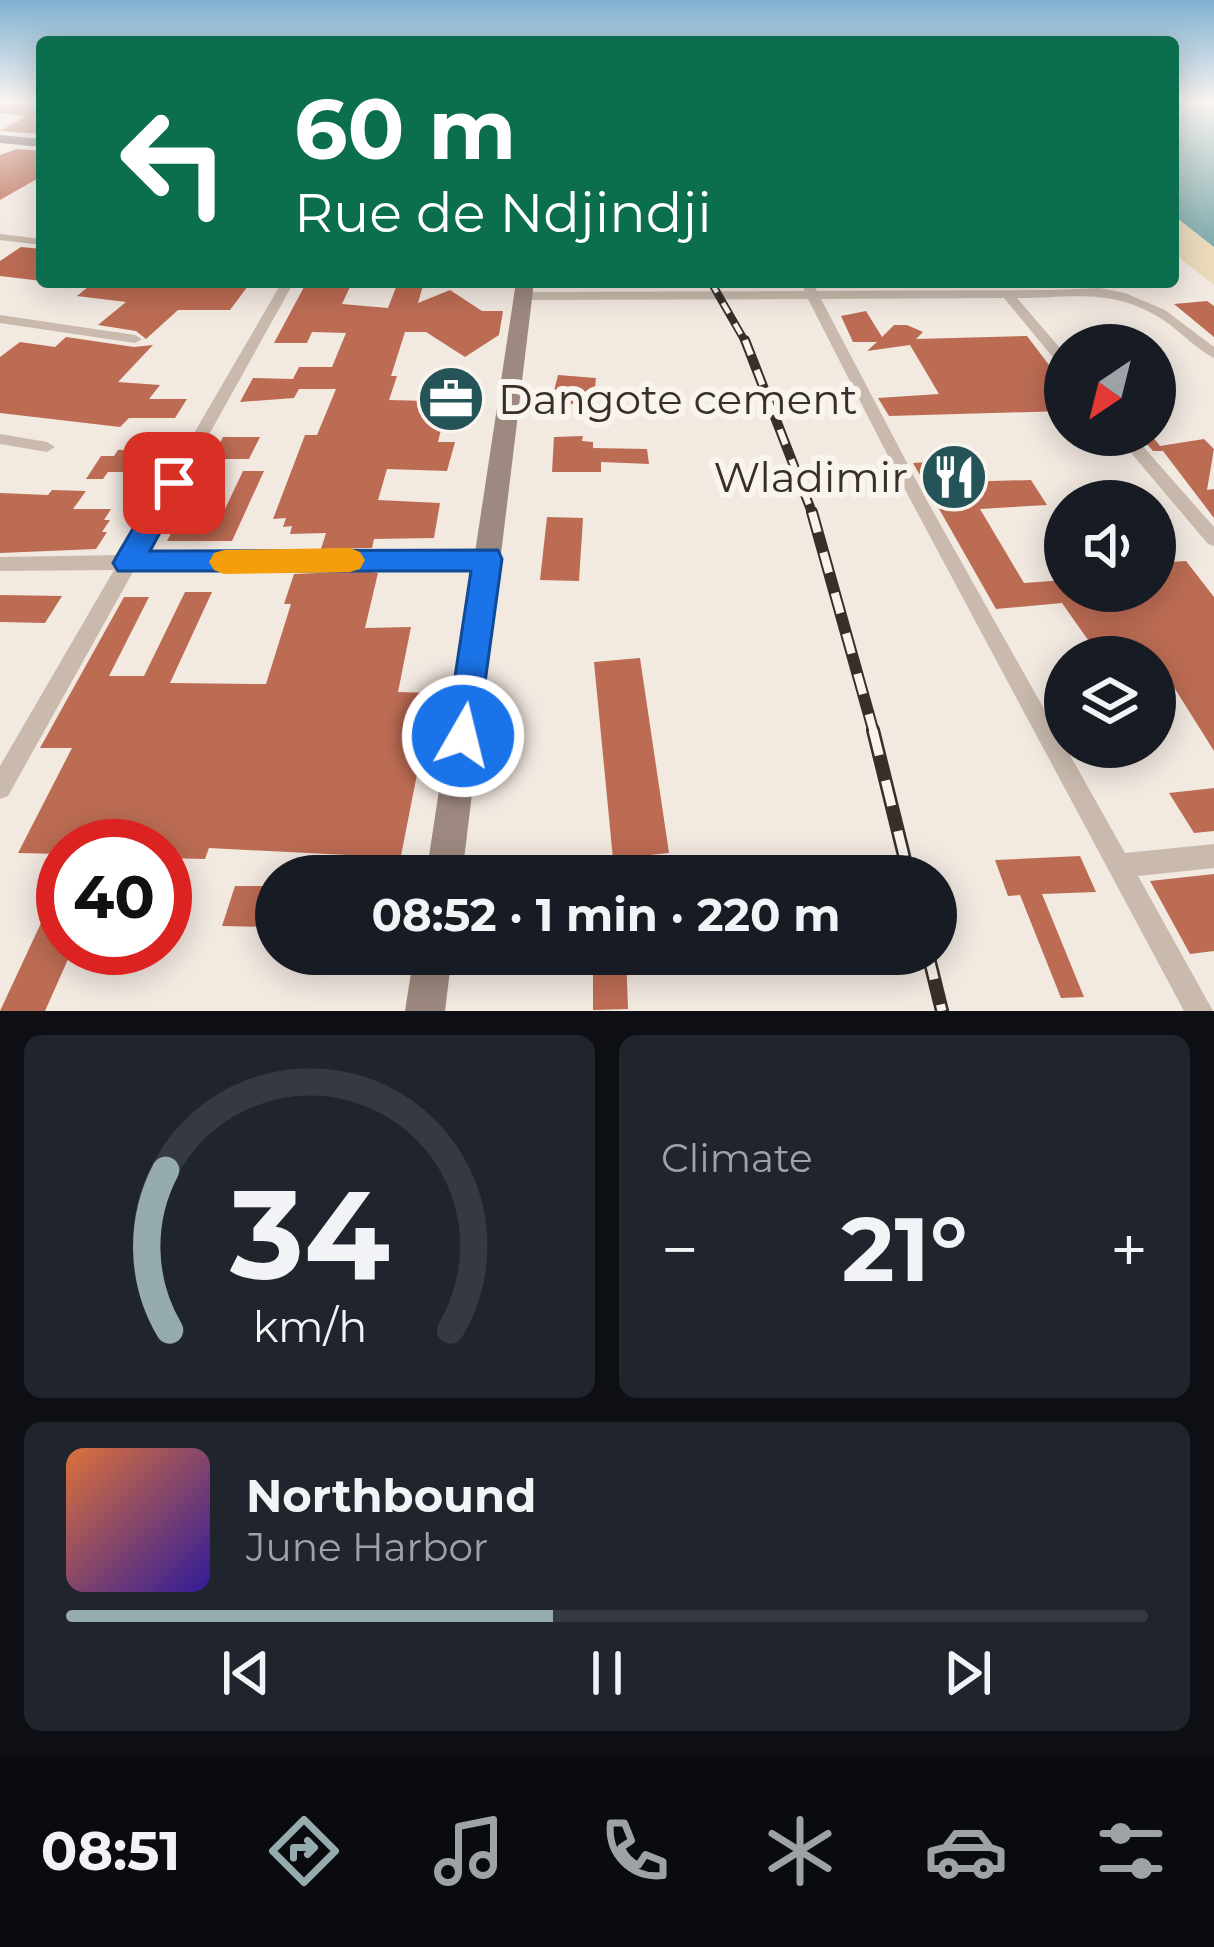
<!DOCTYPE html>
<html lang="en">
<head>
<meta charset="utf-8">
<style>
	:root { --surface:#171b24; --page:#20242c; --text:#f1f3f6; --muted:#9ea1a6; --line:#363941; --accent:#95abae }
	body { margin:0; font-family:Montserrat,sans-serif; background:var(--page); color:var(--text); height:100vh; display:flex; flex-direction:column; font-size:45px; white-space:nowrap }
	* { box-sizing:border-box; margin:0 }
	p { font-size:39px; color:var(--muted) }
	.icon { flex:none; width:66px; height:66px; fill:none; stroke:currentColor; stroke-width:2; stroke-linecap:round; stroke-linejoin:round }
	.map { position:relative; height:1011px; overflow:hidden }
	.details { display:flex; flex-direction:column; gap:24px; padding:24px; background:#0d0f14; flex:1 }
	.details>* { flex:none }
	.guide { position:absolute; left:36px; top:36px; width:1143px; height:252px; border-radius:12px; box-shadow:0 6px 30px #0003; background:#0b6e4f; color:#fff; overflow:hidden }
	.needle { width:78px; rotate:215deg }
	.fabs { position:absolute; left:1044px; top:324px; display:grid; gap:24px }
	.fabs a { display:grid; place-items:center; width:132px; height:132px; border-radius:50%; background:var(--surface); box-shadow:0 6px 30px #0003; font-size:60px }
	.speed { position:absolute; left:36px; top:819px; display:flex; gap:24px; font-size:60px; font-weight:700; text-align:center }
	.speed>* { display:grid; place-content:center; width:156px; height:156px; border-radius:50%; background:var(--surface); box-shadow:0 6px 30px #0003; line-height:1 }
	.speed .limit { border:18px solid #d22; background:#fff; color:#111 }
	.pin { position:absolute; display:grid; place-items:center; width:102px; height:102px; color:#fff; margin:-51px; border-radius:24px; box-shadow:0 6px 18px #0006 }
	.me { position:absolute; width:132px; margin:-66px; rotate:8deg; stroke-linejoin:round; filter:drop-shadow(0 0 9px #0008) }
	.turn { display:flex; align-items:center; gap:42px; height:252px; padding:0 60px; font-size:54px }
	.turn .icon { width:156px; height:156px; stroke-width:2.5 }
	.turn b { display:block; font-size:84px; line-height:102px }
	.big { font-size:90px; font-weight:700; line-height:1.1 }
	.details .tile { flex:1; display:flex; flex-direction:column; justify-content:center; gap:18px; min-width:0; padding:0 42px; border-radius:18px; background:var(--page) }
	.details .dial { align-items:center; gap:0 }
	.dial svg { height:312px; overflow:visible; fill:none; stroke:var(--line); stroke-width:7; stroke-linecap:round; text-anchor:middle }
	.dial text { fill:var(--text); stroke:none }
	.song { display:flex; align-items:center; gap:36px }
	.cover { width:144px; height:144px; border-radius:18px; background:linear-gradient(135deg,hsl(20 70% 55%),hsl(250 70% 35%)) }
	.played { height:12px; border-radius:6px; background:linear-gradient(90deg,var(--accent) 45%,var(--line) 45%) }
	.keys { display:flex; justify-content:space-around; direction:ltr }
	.heat { display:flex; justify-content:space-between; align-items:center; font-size:66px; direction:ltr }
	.details .tiles { flex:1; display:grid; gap:24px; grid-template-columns:1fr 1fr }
	.tile:last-child { grid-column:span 2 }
	.trip { position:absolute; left:255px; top:855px; width:702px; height:120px; border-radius:60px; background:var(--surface); box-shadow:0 6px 30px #0003; font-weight:700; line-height:120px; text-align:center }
	.menu { display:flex; height:192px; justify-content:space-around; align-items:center; background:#090b0e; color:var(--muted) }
	.menu .icon { width:84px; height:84px }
	.menu .on { color:var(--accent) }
	.menu b { font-size:54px; color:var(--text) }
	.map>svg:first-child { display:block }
</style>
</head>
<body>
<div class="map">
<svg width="1214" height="1011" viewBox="0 0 1214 1011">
	<rect width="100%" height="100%" fill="#f2e9e1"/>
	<!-- sand -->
	<polygon fill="#ead9bb" points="1173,215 1214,247 1214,285 1173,253"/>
	<!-- water -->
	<polygon fill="#82acad" points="1173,101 1214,101 1214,247 1173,215"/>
	<!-- building -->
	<g fill="#bd6c54">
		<polygon points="0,101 42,101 42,134 0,131 27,116 0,113"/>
		<polygon points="17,149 42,151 42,176 0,200 0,155"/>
		<polygon points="21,247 42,249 42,281 0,276 0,261"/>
		<polygon points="94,282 148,283 251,282 230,310 178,310 146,339 136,331 98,325 126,302 77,296"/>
		<polygon points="398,282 424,282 418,303 450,290 482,311 503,311 499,335 465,357 426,332 405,332 391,376 397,376 389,400 427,401 430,387 459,387 457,398 463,398 460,413 445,413 438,442 455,442 447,471 387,469 378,500 440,503 434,538 374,539 372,548 321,549 326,533 290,534 292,526 283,527 286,518 273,519 305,435 317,435 336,389 299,389 294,398 240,402 253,378 293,379 299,367 332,367 346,333 312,332 307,343 274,343 304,287 350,287 342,304 388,308"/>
		<polygon points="1207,301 1214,306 1214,337 1174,304"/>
		<polygon points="866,311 882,337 894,325 907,325 923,332 916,339 1027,336 1065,386 1065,411 889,416 878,398 939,394 910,345 867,351 877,342 853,342 841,316"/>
		<polygon points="66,337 134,347 153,345 118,382 160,385 149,399 187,399 175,418 129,418 120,427 0,413 0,357 20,342 55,347"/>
		<polygon points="558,375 596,378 593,405 551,403"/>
		<polygon points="1139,435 1151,435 1160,446 1204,439 1214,449 1207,490 1214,489 1214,518 1163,451 1153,451"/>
		<polygon points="583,436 582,441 593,442 593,448 647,449 649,464 601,462 601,472 552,472 554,437"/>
		<polygon points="223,437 260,437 249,459 212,459"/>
		<polygon points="154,449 134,472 108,472 103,479 86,479 101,456 114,456 118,450"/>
		<polygon points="944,461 956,482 1031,480 1047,505 980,509 1024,583 1065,580 1065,591 1155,591 1155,563 1186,561 1214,597 1214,751 1155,657 1100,657 1062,603 996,609 913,463"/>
		<polygon points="243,471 264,471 232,541 167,541 184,509 225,509"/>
		<polygon points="52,490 86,491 73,509 111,509 104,520 110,520 102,532 107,532 96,549 0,553 0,493 48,495"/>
		<polygon points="547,517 583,518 579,581 540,580"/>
		<polygon points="366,571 378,573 365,628 411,627 398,692 433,693 398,871 344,869 347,855 209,848 205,859 165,858 165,846 63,846 63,854 18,853 72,748 40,748 124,597 149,597 109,676 144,676 185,592 212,592 170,683 266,684 291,604 284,604 294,574"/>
		<polygon points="0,595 62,596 45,623 0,622"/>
		<polygon points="640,658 669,853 613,859 594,662"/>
		<polygon points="1214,788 1214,831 1194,833 1169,793"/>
		<polygon points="1080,856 1096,892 1042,894 1084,997 1061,998 1020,895 1008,896 995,860"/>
		<polygon points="1214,874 1214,951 1190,954 1150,881"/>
		<polygon points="63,876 63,948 73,948 45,1011 0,1011"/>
		<polygon points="235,886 276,886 276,927 222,926"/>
		<polygon points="593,954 626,954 628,1009 593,1010"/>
	</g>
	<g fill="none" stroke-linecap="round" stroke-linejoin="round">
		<!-- street -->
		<g fill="#c9baad" fill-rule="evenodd">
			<polygon points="0,234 42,239 42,245 0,240"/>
			<polygon points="282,282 294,282 142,555 487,552 493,554 496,559 493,564 134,570 8,796 0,799 0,766 114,570 0,571 0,557 123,555"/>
			<path d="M800,282H812L817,291L1053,290L1100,288L1125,293L1165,310L1214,347V358C1195,348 1180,331 1162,319C1112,287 1072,298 1017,298L1065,354V367L1060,366L1004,298L821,299L926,499L1125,853L1214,844V868L1138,876L1213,1011H1184L911,501L808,299L523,300L517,296L523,292L805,291Z"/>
			<polygon points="0,315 135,335 142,339 135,343 0,323"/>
			<polygon points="0,434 47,442 55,447 47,452 0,444"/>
			<polygon points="1116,435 1133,435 1214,527 1214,546 1208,544"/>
		</g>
		<!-- secondary -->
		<g fill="#9d897f" fill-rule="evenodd">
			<polygon points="516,282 534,282 462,876 426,876"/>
			<polygon points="414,954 452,954 445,1011 405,1011"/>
		</g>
		<!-- primary -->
		<polygon fill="#79665e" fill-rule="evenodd" points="0,135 42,139 42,147 0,143"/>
		<defs>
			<polyline id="rail-far3" points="711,282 746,343"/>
			<polyline id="rail-far2" points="745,340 813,515"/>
			<polyline id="rail-far1" points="812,512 874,733"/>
			<g id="rail">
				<polyline points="873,730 909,876"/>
				<polyline points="928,954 942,1011"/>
			</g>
		</defs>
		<!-- rail-far3 casing -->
		<use href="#rail-far3" stroke="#382f2b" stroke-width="8"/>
		<!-- rail-far2 casing -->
		<use href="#rail-far2" stroke="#382f2b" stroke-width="10"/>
		<!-- rail-far1 casing -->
		<use href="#rail-far1" stroke="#382f2b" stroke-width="12"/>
		<!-- rail casing -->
		<use href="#rail" stroke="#382f2b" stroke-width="14"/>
		<!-- rail-far3 -->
		<use href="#rail-far3" stroke="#f9f4ed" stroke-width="4.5" stroke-dasharray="12" stroke-linecap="butt"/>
		<!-- rail-far2 -->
		<use href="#rail-far2" stroke="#f9f4ed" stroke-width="6" stroke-dasharray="16" stroke-linecap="butt"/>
		<!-- rail-far1 -->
		<use href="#rail-far1" stroke="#f9f4ed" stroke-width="8" stroke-dasharray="21" stroke-linecap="butt"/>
		<!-- rail -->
		<use href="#rail" stroke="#f9f4ed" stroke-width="9" stroke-dasharray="26" stroke-linecap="butt"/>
	</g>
	<!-- sky -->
	<linearGradient id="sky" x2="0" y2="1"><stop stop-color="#7fb1d0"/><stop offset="0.42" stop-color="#f9f5f2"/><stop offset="1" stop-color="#f9f5f2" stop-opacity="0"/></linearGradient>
	<rect width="1214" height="243" fill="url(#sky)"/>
	<!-- route -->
	<polygon fill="#1a73e8" stroke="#114b97" stroke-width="3" points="174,473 187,483 150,551 498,550 502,559 476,748 463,753 451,748 446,736 471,571 118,571 113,563 118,554 164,476"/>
	<!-- slow -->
	<polygon fill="#f59e0b" points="350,548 360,552 365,560 360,569 350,572 224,574 214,570 209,562 214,553 224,550"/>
	<!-- icons -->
	<defs>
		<symbol id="office-disc" viewBox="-11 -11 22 22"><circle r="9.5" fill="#245457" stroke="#f9f4ed"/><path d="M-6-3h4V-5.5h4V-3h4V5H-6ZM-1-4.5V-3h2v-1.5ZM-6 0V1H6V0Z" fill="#fff"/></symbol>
		<symbol id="restaurant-disc" viewBox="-11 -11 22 22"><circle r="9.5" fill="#245457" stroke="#f9f4ed"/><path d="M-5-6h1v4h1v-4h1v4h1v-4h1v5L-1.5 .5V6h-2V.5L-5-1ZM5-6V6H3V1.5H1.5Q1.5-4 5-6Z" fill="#fff"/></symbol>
	</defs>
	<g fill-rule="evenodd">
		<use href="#office-disc" x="413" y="361" width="76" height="76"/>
		<use href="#restaurant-disc" x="916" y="439" width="76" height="76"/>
	</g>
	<g text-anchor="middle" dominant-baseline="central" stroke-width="12" stroke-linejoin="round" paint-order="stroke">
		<!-- poi labels -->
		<g font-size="42" fill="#382f2b" stroke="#f9f4ed" text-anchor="start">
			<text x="498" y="399">Dangote cement</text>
			<text x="908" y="477" text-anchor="end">Wladimir</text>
		</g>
	</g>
</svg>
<div class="fabs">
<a><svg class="needle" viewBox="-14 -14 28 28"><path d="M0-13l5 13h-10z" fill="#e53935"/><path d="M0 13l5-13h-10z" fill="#9ea1a6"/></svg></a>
<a><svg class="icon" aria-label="sound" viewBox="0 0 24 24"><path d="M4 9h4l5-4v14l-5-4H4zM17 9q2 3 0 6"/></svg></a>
<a><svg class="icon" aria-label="layers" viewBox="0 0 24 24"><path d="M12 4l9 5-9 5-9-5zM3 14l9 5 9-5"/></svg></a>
</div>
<div class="speed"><div class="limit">40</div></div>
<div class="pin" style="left:174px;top:483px;background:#d93025"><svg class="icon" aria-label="arrive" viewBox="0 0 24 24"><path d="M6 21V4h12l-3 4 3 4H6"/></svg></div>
<svg class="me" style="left:463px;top:736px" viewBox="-20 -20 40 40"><circle r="17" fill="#1a73e8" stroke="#fff" stroke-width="3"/><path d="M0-11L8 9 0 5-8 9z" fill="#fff"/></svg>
<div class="trip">08:52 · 1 min · 220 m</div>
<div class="guide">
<div class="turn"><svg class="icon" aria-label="left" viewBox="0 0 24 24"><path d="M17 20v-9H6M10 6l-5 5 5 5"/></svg><div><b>60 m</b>Rue de Ndjindji</div></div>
</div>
</div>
<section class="details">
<div class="tiles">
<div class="tile dial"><svg viewBox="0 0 100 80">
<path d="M14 69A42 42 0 1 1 86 69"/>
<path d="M14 69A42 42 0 0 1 13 28" stroke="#95abae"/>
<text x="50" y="56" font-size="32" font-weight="700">34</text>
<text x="50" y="72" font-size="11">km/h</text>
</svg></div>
<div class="tile"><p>Climate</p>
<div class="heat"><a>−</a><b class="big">21°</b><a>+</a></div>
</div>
<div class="tile">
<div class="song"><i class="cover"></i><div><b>Northbound</b><p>June Harbor</p></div></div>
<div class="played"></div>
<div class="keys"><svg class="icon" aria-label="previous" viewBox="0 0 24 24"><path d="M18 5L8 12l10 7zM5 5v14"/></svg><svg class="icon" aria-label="pause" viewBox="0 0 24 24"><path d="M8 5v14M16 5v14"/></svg><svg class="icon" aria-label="next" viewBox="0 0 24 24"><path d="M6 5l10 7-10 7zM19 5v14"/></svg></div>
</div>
</div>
</section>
<nav class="menu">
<b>08:51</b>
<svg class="icon on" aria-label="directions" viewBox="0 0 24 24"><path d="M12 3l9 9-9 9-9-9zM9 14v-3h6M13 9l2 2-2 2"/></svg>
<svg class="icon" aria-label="music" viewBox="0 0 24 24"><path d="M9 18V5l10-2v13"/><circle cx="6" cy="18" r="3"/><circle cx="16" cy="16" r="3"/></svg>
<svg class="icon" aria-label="phone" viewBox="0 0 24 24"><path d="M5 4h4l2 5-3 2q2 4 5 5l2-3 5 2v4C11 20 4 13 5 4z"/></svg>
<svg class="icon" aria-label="climate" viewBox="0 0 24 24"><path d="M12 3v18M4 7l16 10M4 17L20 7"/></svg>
<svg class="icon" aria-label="car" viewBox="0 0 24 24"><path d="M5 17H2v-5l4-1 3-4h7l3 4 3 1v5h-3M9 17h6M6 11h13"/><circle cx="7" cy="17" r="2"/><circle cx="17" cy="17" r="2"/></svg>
<svg class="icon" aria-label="filters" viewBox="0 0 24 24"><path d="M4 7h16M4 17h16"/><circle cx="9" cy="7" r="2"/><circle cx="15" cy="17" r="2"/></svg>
</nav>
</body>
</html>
